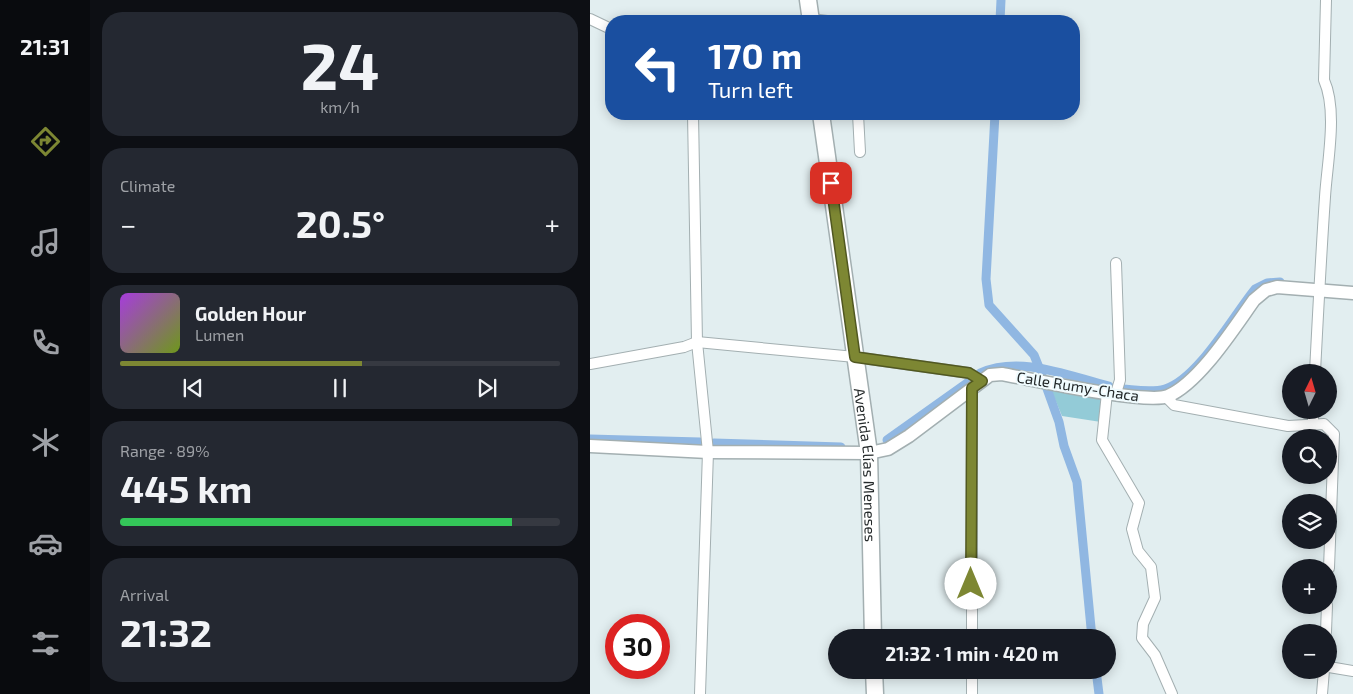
<!DOCTYPE html>
<html lang="en">
<head>
<meta charset="utf-8">
<style>
	:root { --surface:#171b24; --page:#242831; --text:#f1f3f6; --muted:#9ea1a6; --line:#363941; --accent:#7d8733 }
	body { margin:0; font-family:"Exo 2",sans-serif; background:var(--page); color:var(--text); height:100vh; display:flex; flex-direction:column; font-size:19px; white-space:nowrap }
	* { box-sizing:border-box; margin:0 }
	p { font-size:16px; color:var(--muted) }
	.icon { flex:none; width:28px; height:28px; fill:none; stroke:currentColor; stroke-width:2; stroke-linecap:round; stroke-linejoin:round }
	.map { position:relative; flex:1; overflow:hidden }
	.panel { display:flex; flex-direction:column; gap:12px; padding:12px; background:#0d0f14; width:500px }
	.panel>* { flex:none }
	.guide { position:absolute; left:15px; top:15px; width:475px; height:105px; border-radius:20px; box-shadow:0 2px 12px #0003; background:#1a4fa0; color:#fff; overflow:hidden }
	.needle { width:32px; rotate:5deg }
	.buttons { position:absolute; left:692px; top:364px; display:grid; gap:10px }
	.buttons a { display:grid; place-items:center; width:55px; height:55px; border-radius:50%; background:var(--surface); box-shadow:0 2px 12px #0003; font-size:25px }
	.speed { position:absolute; left:15px; top:614px; display:flex; gap:10px; font-size:25px; font-weight:700; text-align:center }
	.speed>* { display:grid; place-content:center; width:65px; height:65px; border-radius:50%; background:var(--surface); box-shadow:0 2px 12px #0003; line-height:1 }
	.speed .limit { border:8px solid #d22; background:#fff; color:#111 }
	.pin { position:absolute; display:grid; place-items:center; width:42px; height:42px; color:#fff; margin:-21px; border-radius:10px; box-shadow:0 2px 8px #0006 }
	.me { position:absolute; width:55px; margin:-28px; rotate:0deg; stroke-linejoin:round; filter:drop-shadow(0 0 4px #0008) }
	.turn { display:flex; align-items:center; gap:18px; height:105px; padding:0 20px; font-size:22px }
	.turn .icon { width:65px; height:65px; stroke-width:2.5 }
	.turn b { display:block; font-size:35px; line-height:42px }
	.big { font-size:38px; font-weight:700; line-height:1.1 }
	.panel .tile { flex:1; display:flex; flex-direction:column; justify-content:center; gap:8px; min-width:0; padding:0 18px; border-radius:20px; background:var(--page) }
	.panel .dial { align-items:center; gap:0 }
	.dial b { font-size:65px; line-height:1 }
	.song { display:flex; align-items:center; gap:15px }
	.cover { width:60px; height:60px; border-radius:8px; background:linear-gradient(135deg,hsl(280 70% 55%),hsl(80 70% 35%)) }
	.played { height:5px; border-radius:2px; background:linear-gradient(90deg,var(--accent) 55%,var(--line) 55%) }
	.keys { display:flex; justify-content:space-around; direction:ltr }
	.heat { display:flex; justify-content:space-between; align-items:center; font-size:28px; direction:ltr }
	.charge { height:8px; border-radius:4px; background:linear-gradient(90deg,#34c759 89%,var(--line) 0) }
	.trip { position:absolute; left:238px; top:629px; width:288px; height:50px; border-radius:25px; background:var(--surface); box-shadow:0 2px 12px #0003; font-weight:700; line-height:50px; text-align:center }
	main { display:flex; flex:1; min-height:0 }
	.tabs { display:flex; flex-direction:column; width:90px; justify-content:space-around; align-items:center; background:#090b0e; color:var(--muted) }
	.tabs .icon { width:35px; height:35px }
	.tabs .on { color:var(--accent) }
	.tabs b { font-size:22px; color:var(--text) }
	.map>svg:first-child { display:block }
</style>
</head>
<body>
<main>
<nav class="tabs">
<b>21:31</b>
<svg class="icon on" aria-label="directions" viewBox="0 0 24 24"><path d="M12 3l9 9-9 9-9-9zM9 14v-3h6M13 9l2 2-2 2"/></svg>
<svg class="icon" aria-label="music" viewBox="0 0 24 24"><path d="M9 18V5l10-2v13"/><circle cx="6" cy="18" r="3"/><circle cx="16" cy="16" r="3"/></svg>
<svg class="icon" aria-label="phone" viewBox="0 0 24 24"><path d="M5 4h4l2 5-3 2q2 4 5 5l2-3 5 2v4C11 20 4 13 5 4z"/></svg>
<svg class="icon" aria-label="climate" viewBox="0 0 24 24"><path d="M12 3v18M4 7l16 10M4 17L20 7"/></svg>
<svg class="icon" aria-label="car" viewBox="0 0 24 24"><path d="M5 17H2v-5l4-1 3-4h7l3 4 3 1v5h-3M9 17h6M6 11h13"/><circle cx="7" cy="17" r="2"/><circle cx="17" cy="17" r="2"/></svg>
<svg class="icon" aria-label="filters" viewBox="0 0 24 24"><path d="M4 7h16M4 17h16"/><circle cx="9" cy="7" r="2"/><circle cx="15" cy="17" r="2"/></svg>
</nav>
<section class="panel">
<div class="tile dial"><b>24</b><p>km/h</p></div>
<div class="tile"><p>Climate</p>
<div class="heat"><a>−</a><b class="big">20.5°</b><a>+</a></div>
</div>
<div class="tile">
<div class="song"><i class="cover"></i><div><b>Golden Hour</b><p>Lumen</p></div></div>
<div class="played"></div>
<div class="keys"><svg class="icon" aria-label="previous" viewBox="0 0 24 24"><path d="M18 5L8 12l10 7zM5 5v14"/></svg><svg class="icon" aria-label="pause" viewBox="0 0 24 24"><path d="M8 5v14M16 5v14"/></svg><svg class="icon" aria-label="next" viewBox="0 0 24 24"><path d="M6 5l10 7-10 7zM19 5v14"/></svg></div>
</div>
<div class="tile"><p>Range · 89%</p><b class="big">445 km</b><div class="charge"></div></div>
<div class="tile"><p>Arrival</p><b class="big">21:32</b></div>
</section>
<div class="map">
<svg width="763" height="694" viewBox="0 0 763 694">
	<rect width="100%" height="100%" fill="#e2eef0"/>
	<!-- park -->
	<polygon fill="#93cbd7" points="460,387 513,396 511,422 472,416"/>
	<g fill="none" stroke-linecap="round" stroke-linejoin="round">
		<!-- canal -->
		<g stroke="#90b7e2" stroke-width="9">
			<polyline points="410,21 411,0"/>
			<polyline points="405,114 396,279 399,305 444,355 452,375"/>
			<path d="M390,373C431,355 478,376 519,386"/>
			<polyline points="456,386 469,422 474,446 487,482 502,638"/>
			<path d="M533,389C546,390 562,393 575,389C608,379 643,316 665,289L677,283L690,282"/>
			<polyline points="0,439 110,442"/>
			<polyline points="297,440 380,381"/>
			<polyline points="124,443 251,447"/>
			<polyline points="506,670 509,694"/>
		</g>
		<defs>
			<g id="minor">
				<polyline points="0,19 21,29"/>
				<polyline points="221,19 237,21"/>
				<polyline points="103,114 107,342 118,452 110,694"/>
				<polyline points="268,114 270,152"/>
				<polyline points="0,364 94,347 107,342 265,357 379,373 392,381"/>
				<path d="M725,372C728,314 731,255 735,197C737,163 748,111 734,80L736,0"/>
				<polyline points="517,393 512,440 549,503 542,529 548,551 561,567 565,598 553,624 552,638 565,655 582,694"/>
				<polyline points="526,393 530,380 526,263"/>
				<polyline points="576,397 584,405 698,426 734,424 744,434 739,568"/>
				<polyline points="723,425 723,410"/>
				<polyline points="736,632 737,605"/>
				<polyline points="382,638 382,388"/>
				<polyline points="739,667 763,671"/>
				<polyline points="382,670 382,694"/>
				<polyline points="732,694 734,670"/>
			</g>
			<path id="tertiary" d="M0,446L118,452L279,453L298,449L319,436L400,375L412,374C440,379 557,405 578,396C609,383 644,328 664,300L676,290L687,287L763,293"/>
			<g id="primary">
				<polyline points="218,0 221,21"/>
				<path id="s1" d="M231,114L279,453L283,638"/>
				<polyline points="284,670 285,694"/>
			</g>
		</defs>
		<!-- minor casing -->
		<use href="#minor" stroke="#a3afb1" stroke-width="12"/>
		<!-- tertiary casing -->
		<use href="#tertiary" stroke="#a3afb1" stroke-width="15"/>
		<!-- primary casing -->
		<use href="#primary" stroke="#a3afb1" stroke-width="19"/>
		<!-- minor -->
		<use href="#minor" stroke="#fff" stroke-width="10"/>
		<!-- tertiary -->
		<use href="#tertiary" stroke="#fff" stroke-width="12"/>
		<!-- primary -->
		<use href="#primary" stroke="#fff" stroke-width="16"/>
	</g>
	<g fill="none" stroke-linecap="round" stroke-linejoin="round">
		<defs>
			<polyline id="route" points="241,183 265,357 379,373 392,381 382,388 381,584"/>
		</defs>
		<!-- route casing -->
		<use href="#route" stroke="#515821" stroke-width="12"/>
		<!-- route -->
		<use href="#route" stroke="#7d8733" stroke-width="9"/>
	</g>
	<g text-anchor="middle" dominant-baseline="central" stroke-width="4" stroke-linejoin="round" paint-order="stroke">
		<!-- street labels -->
		<g font-size="15" fill="#24292a" stroke="#effbfe">
			<text transform="translate(488 386) rotate(9)">Calle Rumy-Chaca</text>
			<text stroke="none"><textPath href="#s1" startOffset="354">Avenida Elías Meneses</textPath></text>
		</g>
	</g>
</svg>
<div class="buttons">
<a><svg class="needle" viewBox="-14 -14 28 28"><path d="M0-13l5 13h-10z" fill="#e53935"/><path d="M0 13l5-13h-10z" fill="#9ea1a6"/></svg></a>
<a><svg class="icon" aria-label="search" viewBox="0 0 24 24"><circle cx="10" cy="10" r="6"/><path d="M15 15l6 6"/></svg></a>
<a><svg class="icon" aria-label="layers" viewBox="0 0 24 24"><path d="M12 4l9 5-9 5-9-5zM3 14l9 5 9-5"/></svg></a>
<a>+</a>
<a>−</a>
</div>
<div class="speed"><div class="limit">30</div></div>
<div class="pin" style="left:241px;top:183px;background:#d93025"><svg class="icon" aria-label="arrive" viewBox="0 0 24 24"><path d="M6 21V4h12l-3 4 3 4H6"/></svg></div>
<svg class="me" style="left:381px;top:584px" viewBox="-20 -20 40 40"><circle r="19" fill="#fff"/><path d="M0-13L10 11 0 6-10 11z" fill="#7d8733"/></svg>
<div class="trip">21:32 · 1 min · 420 m</div>
<div class="guide">
<div class="turn"><svg class="icon" aria-label="left" viewBox="0 0 24 24"><path d="M17 20v-9H6M10 6l-5 5 5 5"/></svg><div><b>170 m</b>Turn left</div></div>
</div>
</div>
</main>
</body>
</html>
